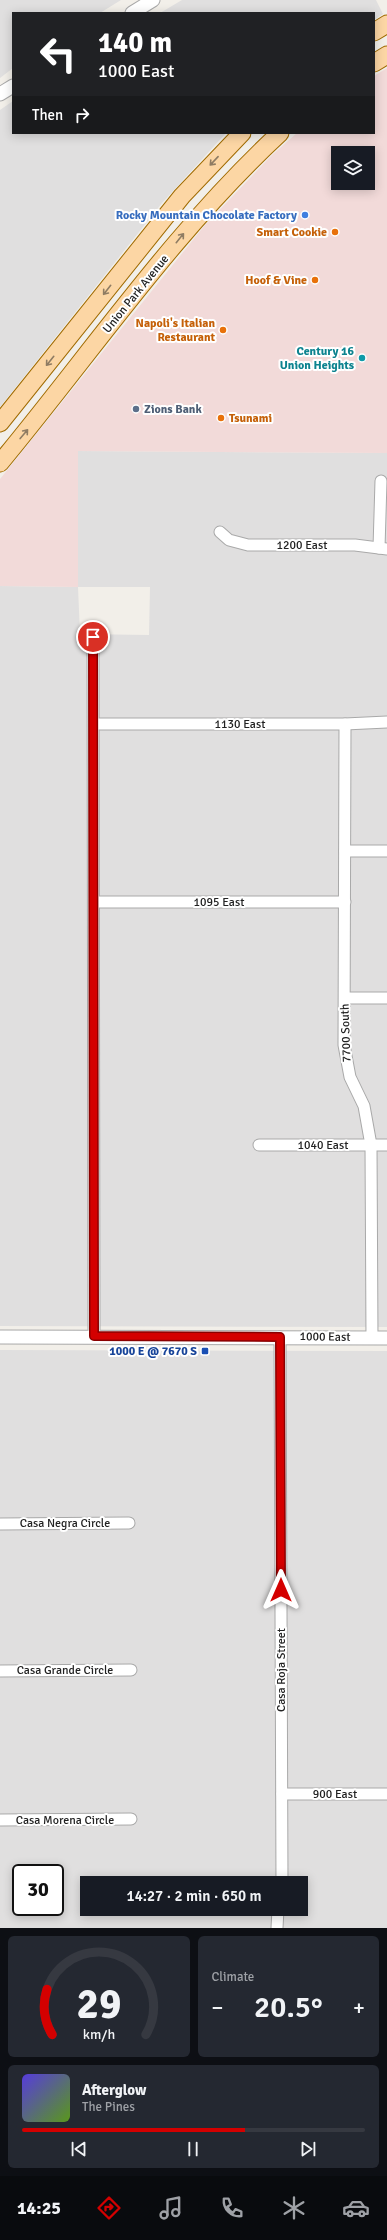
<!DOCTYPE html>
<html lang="en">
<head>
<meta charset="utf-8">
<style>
	:root { --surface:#171b24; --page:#242831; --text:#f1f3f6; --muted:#9ea1a6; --line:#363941; --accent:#d40000 }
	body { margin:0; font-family:Signika,sans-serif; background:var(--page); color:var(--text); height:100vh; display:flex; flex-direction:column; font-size:15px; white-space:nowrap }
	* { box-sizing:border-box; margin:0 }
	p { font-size:13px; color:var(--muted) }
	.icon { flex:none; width:22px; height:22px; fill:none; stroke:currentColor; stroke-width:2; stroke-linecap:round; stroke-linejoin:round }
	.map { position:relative; height:1928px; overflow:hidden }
	.details { display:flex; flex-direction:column; gap:8px; padding:8px; background:#0d0f14; flex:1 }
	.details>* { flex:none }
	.banner { position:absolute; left:12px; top:12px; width:363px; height:122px; border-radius:0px; box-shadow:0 2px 10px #0003; background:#202124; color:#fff; overflow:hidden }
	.buttons { position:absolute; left:331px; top:146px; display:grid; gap:8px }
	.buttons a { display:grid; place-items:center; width:44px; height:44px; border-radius:0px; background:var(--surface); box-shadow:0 2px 10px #0003; font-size:20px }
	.speed { position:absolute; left:12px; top:1864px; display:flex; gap:8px; font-size:20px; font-weight:700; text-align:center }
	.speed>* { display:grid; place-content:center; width:52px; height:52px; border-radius:50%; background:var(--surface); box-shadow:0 2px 10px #0003; line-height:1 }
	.speed .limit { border:2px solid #111; border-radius:6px; background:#fff; color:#111 }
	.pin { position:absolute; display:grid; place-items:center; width:34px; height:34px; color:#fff; margin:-17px; border:2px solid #fff; border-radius:50%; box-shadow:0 1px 4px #0007 }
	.me { position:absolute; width:44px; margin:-22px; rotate:0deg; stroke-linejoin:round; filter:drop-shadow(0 0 3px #0008) }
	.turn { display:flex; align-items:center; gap:14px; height:84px; padding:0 20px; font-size:18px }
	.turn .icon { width:52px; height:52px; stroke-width:2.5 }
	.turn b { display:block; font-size:28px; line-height:34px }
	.then { display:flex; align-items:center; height:38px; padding:0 20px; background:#0003; gap:8px; font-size:15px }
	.big { font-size:30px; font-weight:600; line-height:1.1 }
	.details .card { flex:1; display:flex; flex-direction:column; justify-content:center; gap:6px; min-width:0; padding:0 14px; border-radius:6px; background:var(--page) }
	.details .dial { align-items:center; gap:0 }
	.dial svg { height:104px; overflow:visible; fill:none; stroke:var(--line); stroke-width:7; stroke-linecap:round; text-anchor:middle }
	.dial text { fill:var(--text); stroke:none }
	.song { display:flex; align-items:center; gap:12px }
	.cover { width:48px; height:48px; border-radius:6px; background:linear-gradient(135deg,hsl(250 70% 55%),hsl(90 70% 35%)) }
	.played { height:4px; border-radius:2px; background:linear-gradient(90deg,var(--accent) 65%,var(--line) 65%) }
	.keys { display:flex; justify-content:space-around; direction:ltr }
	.heat { display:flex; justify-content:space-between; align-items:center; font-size:22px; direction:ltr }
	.details .tiles { flex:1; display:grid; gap:8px; grid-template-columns:1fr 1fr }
	.card:last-child { grid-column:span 2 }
	.trip { position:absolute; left:80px; top:1876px; width:228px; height:40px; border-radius:0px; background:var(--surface); box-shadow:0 2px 10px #0003; font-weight:600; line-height:40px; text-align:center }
	.menu { display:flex; height:64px; justify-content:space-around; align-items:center; background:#090b0e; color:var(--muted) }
	.menu .icon { width:28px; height:28px }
	.menu .active { color:var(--accent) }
	.menu b { font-size:18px; color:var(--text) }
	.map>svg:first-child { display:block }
</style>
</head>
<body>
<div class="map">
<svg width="387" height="1928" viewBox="0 0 387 1928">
	<rect width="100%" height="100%" fill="#f2efe9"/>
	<!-- residential -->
	<g fill="#e0dfdf" fill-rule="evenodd">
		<polygon points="0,0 121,0 100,13 13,13 13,68 0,78"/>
		<polygon points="182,0 376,0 383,14 374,20 374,13 160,13"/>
		<polygon points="13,101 13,133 226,133 162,203 0,407 0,110"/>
		<path d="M78,451L387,453V1327L0,1326V586L78,587ZM78,587H150L149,635L80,634Z"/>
		<path d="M0,1350L387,1351V1928H0ZM21,1873H55V1907H21ZM87,1883H301V1909H87Z"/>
	</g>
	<!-- commercial -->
	<path fill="#f2dad9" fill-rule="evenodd" d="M387,68V453L78,451V587L0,586V479L205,225L272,155L297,133H374V76ZM338,153H368V183H338Z"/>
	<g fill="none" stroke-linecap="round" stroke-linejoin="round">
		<defs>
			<g id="minor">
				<polyline points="220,532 229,540 248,545 355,545 387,549"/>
				<polyline points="379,548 381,481"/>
				<polyline points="93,637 94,1336"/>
				<polyline points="94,724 345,724 387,722"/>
				<polyline points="345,724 344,1045 350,1077 364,1106 371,1145 372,1338"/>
				<polyline points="345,851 387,851"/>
				<polyline points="94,902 345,902"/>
				<polyline points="345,998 387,998"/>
				<polyline points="259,1145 387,1145"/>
				<polyline points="280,1337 282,1883"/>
				<polyline points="0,1524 129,1523"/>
				<polyline points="0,1671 131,1670"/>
				<polyline points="282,1794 387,1794"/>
				<polyline points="0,1820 131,1819"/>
				<polyline points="277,1928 278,1909"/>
			</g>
			<g id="tertiary">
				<polyline points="132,13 153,0"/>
				<polyline points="0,94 13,86"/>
				<polyline points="0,1337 387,1338"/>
			</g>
			<g id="primary">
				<polyline points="374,32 387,24"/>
				<polyline points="374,63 387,55"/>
				<polyline points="0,423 182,196 242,133"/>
				<path d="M0,463C92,352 174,231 280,133"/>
			</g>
		</defs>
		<!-- minor casing -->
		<use href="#minor" stroke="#a9a9a9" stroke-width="13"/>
		<!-- tertiary casing -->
		<use href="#tertiary" stroke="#a9a9a9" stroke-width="15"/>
		<!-- primary casing -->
		<use href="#primary" stroke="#a06b00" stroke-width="19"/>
		<!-- minor -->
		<use href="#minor" stroke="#fff" stroke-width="11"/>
		<!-- tertiary -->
		<use href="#tertiary" stroke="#fff" stroke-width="13"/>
		<!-- primary -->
		<use href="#primary" stroke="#fcd6a4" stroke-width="17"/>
	</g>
	<!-- one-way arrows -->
	<defs><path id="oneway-shaft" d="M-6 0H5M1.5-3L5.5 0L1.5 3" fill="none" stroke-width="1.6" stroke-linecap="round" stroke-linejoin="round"/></defs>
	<g stroke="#8f7c63">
		<use href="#oneway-shaft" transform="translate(214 161) rotate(133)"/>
		<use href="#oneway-shaft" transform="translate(180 238) rotate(-51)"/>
		<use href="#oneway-shaft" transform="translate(107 290) rotate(128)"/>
		<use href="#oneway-shaft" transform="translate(50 361) rotate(129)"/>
		<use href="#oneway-shaft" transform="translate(24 434) rotate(-50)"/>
	</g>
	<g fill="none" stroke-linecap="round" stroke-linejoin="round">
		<defs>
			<polyline id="route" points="93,637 94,1336 280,1337 281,1590"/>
		</defs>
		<!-- route casing -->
		<use href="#route" stroke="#8a0000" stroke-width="10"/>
		<!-- route -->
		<use href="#route" stroke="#d40000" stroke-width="7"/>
	</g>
	<!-- markers -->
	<circle fill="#3f7fe0" stroke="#fff" stroke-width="1.5" cx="305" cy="215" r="4"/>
	<g fill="#e8710a" stroke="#fff" stroke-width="1.5">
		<circle cx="335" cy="232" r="4"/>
		<circle cx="315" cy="280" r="4"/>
		<circle cx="223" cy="330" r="4"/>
		<circle cx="221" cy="418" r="4"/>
	</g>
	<circle fill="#0f9aa8" stroke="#fff" stroke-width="1.5" cx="362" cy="358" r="4"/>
	<circle fill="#5c6f8a" stroke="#fff" stroke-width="1.5" cx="136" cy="409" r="4"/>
	<rect fill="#1a4fb4" stroke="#fff" stroke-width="1.5" x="201" y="1347" width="8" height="8" rx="2"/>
	<g text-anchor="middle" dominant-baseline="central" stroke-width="4" stroke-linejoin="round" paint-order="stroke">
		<!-- shop labels -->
		<g font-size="12" font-weight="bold" fill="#366cbe" stroke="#fff" text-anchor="end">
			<text x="297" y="215">Rocky Mountain Chocolate Factory</text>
		</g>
		<!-- food labels -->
		<g font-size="12" font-weight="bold" fill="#c56008" stroke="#fff" text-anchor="end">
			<text x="327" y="232">Smart Cookie</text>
			<text x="307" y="280">Hoof &amp; Vine</text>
			<text x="215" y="323">Napoli's Italian<tspan x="215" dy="14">Restaurant</tspan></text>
			<text x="229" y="418" text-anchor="start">Tsunami</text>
		</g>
		<!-- street labels -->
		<g font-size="12" fill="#222" stroke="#fff">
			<text transform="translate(136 294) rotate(-51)">Union Park Avenue</text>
			<text x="302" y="545">1200 East</text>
			<text x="240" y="724">1130 East</text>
			<text x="219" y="902">1095 East</text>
			<text transform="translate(346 1033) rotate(-92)">7700 South</text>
			<text x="323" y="1145">1040 East</text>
			<text transform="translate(325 1337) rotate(1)">1000 East</text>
			<text x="65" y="1523">Casa Negra Circle</text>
			<text x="65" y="1670">Casa Grande Circle</text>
			<text transform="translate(281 1670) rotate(-90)">Casa Roja Street</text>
			<text x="335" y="1794">900 East</text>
			<text x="65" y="1820">Casa Morena Circle</text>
		</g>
		<!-- culture labels -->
		<g font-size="12" font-weight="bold" fill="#0d838f" stroke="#fff" text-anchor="end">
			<text x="354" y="351">Century 16<tspan x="354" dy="14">Union Heights</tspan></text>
		</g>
		<!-- service labels -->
		<g font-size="12" font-weight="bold" fill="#4e5e75" stroke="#fff" text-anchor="start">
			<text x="144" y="409">Zions Bank</text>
		</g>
		<!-- transit labels -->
		<g font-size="12" font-weight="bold" fill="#164399" stroke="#fff" text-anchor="end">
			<text x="197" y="1351">1000 E @ 7670 S</text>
		</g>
	</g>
</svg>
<div class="buttons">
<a><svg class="icon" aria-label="layers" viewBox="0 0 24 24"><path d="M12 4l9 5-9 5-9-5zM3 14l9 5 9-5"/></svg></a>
</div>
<div class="speed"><div class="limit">30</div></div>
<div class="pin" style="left:93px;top:637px;background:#d93025"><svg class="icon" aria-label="arrive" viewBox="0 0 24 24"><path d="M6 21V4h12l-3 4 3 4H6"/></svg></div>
<svg class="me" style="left:281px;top:1590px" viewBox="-20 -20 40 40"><path d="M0-17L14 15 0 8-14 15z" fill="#d40000" stroke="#fff" stroke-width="4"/></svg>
<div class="trip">14:27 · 2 min · 650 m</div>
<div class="banner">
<div class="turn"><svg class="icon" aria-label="left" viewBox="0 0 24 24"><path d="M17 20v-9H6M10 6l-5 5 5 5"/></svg><div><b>140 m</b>1000 East</div></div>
<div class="then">Then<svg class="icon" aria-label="right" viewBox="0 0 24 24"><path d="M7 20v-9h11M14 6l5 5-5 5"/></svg></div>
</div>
</div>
<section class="details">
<div class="tiles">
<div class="card dial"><svg viewBox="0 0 100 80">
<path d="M14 69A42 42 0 1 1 86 69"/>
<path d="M14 69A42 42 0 0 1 10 34" stroke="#d40000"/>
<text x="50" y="56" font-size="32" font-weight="700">29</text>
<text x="50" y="72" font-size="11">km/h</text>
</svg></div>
<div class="card"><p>Climate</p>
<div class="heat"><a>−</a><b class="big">20.5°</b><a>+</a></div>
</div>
<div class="card">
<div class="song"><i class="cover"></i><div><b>Afterglow</b><p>The Pines</p></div></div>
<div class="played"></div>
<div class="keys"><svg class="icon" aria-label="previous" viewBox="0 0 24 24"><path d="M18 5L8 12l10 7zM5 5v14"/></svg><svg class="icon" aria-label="pause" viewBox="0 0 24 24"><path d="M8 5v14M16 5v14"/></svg><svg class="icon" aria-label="next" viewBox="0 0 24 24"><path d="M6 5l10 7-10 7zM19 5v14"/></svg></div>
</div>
</div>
</section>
<nav class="menu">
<b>14:25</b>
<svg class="icon active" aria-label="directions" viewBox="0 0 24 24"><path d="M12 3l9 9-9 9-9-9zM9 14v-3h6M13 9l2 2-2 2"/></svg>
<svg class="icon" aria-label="music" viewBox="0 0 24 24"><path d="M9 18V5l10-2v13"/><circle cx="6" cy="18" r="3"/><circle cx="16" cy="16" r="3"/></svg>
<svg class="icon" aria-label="phone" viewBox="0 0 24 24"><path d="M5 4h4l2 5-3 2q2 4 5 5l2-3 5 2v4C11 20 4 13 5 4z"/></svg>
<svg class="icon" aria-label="climate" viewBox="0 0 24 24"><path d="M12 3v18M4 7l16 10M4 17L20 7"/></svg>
<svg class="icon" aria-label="car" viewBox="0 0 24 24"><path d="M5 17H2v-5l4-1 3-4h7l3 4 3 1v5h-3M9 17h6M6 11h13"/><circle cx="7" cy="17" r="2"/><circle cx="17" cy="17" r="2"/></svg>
</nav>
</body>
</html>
